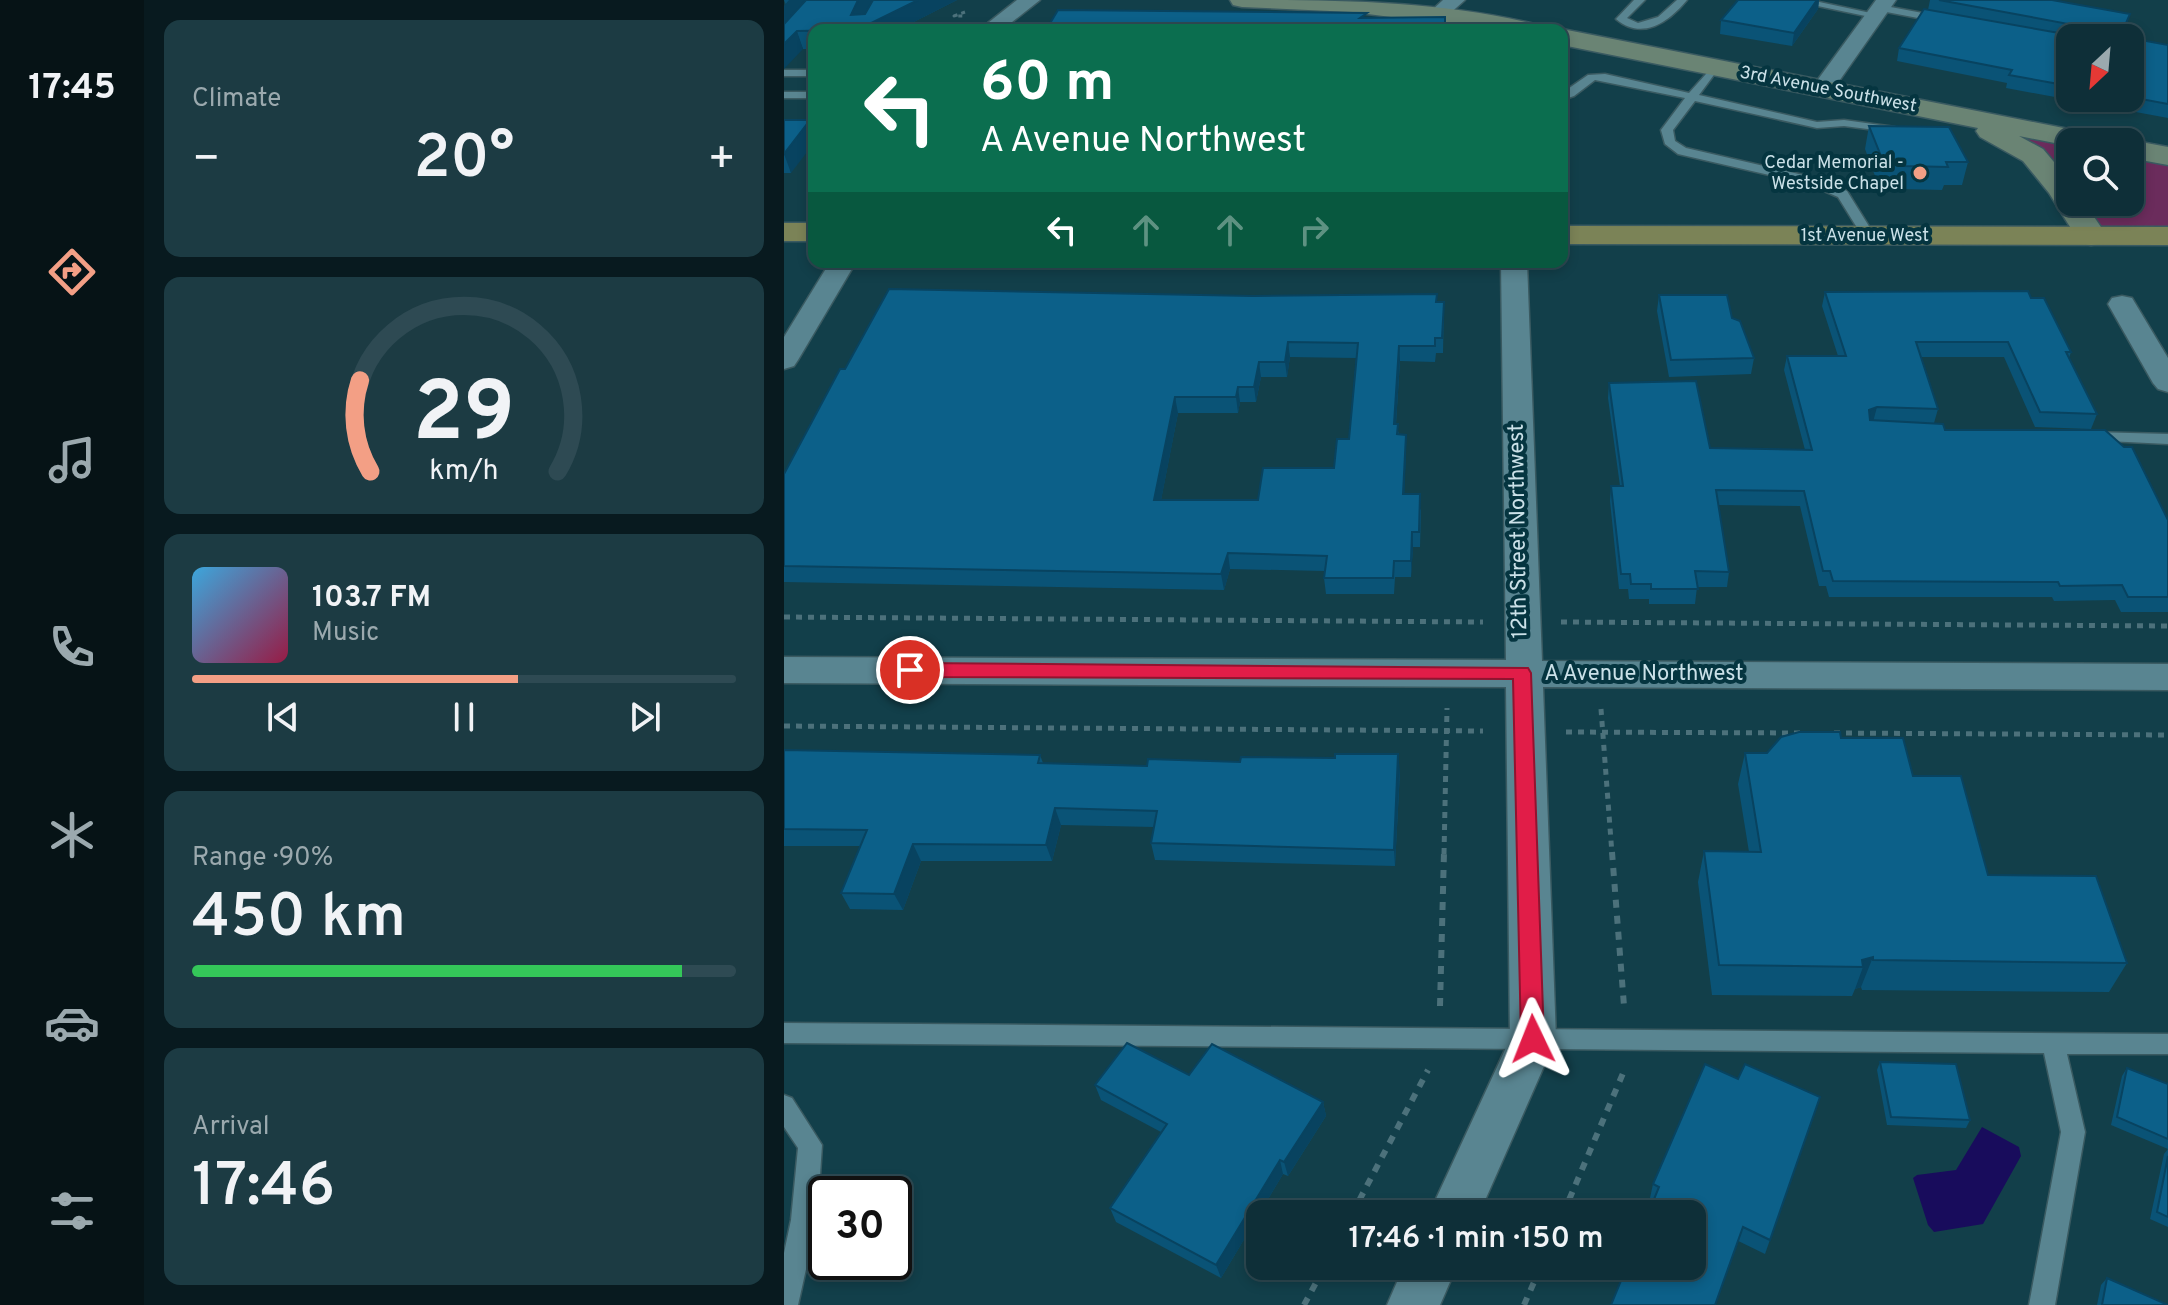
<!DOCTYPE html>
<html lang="en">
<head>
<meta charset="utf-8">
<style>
	:root { --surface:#0e2f38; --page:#1c3b43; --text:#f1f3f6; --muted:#9ba9ae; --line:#2e4a53; --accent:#f39f85 }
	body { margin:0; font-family:Overpass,sans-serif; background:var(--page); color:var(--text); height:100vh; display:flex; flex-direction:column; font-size:30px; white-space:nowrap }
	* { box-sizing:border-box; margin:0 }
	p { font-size:26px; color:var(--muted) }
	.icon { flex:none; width:44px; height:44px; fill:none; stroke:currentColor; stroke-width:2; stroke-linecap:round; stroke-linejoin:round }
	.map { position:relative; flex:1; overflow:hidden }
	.drawer { display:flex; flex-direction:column; gap:20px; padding:20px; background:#081a1f; width:640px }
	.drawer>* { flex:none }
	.banner { position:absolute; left:24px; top:24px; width:760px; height:244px; border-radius:16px; box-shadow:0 4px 12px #0003,0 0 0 2px var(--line); background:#0b6e4f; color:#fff; overflow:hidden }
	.needle { width:52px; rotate:206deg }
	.tools { position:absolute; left:1272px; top:24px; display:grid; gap:16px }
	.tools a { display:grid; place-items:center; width:88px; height:88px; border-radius:16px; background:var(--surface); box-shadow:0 4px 12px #0003,0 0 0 2px var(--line); font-size:40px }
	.speed { position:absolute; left:24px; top:1176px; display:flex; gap:16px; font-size:40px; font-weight:700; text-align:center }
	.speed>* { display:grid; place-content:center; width:104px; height:104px; border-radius:50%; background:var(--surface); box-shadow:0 4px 12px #0003,0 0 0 2px var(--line); line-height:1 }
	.speed .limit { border:4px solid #111; border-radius:12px; background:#fff; color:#111 }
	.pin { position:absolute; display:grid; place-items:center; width:68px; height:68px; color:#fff; margin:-34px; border:4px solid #fff; border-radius:50%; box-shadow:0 2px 8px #0007 }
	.me { position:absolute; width:88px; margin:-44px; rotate:358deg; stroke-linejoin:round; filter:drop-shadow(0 0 6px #0008) }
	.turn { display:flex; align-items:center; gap:28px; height:168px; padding:0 40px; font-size:36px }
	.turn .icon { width:104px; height:104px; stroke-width:2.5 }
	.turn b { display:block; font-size:56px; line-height:68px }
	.lanes { display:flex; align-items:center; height:76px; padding:0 40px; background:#0003; justify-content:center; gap:40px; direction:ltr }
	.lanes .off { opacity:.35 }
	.big { font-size:60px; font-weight:600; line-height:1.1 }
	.drawer .tile { flex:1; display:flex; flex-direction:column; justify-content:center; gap:12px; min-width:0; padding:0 28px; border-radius:16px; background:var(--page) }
	.drawer .dial { align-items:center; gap:0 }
	.dial svg { height:208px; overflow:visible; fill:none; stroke:var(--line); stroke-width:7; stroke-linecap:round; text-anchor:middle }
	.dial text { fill:var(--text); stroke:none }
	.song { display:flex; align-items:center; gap:24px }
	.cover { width:96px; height:96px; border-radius:12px; background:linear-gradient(135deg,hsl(200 70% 55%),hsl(340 70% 35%)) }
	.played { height:8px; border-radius:4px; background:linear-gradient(90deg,var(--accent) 60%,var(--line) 60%) }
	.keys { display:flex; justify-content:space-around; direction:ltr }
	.heat { display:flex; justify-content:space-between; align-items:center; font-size:44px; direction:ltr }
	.charge { height:12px; border-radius:6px; background:linear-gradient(90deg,#34c759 90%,var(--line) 0) }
	.trip { position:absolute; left:462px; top:1200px; width:460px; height:80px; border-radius:16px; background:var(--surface); box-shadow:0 4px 12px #0003,0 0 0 2px var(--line); font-weight:600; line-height:80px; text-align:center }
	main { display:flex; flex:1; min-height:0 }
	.tab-bar { display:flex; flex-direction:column; width:144px; justify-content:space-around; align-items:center; background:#061316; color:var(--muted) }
	.tab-bar .icon { width:56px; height:56px }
	.tab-bar .selected { color:var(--accent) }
	.tab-bar b { font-size:36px; color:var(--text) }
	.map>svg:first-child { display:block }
</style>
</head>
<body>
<main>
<nav class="tab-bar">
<b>17:45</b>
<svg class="icon selected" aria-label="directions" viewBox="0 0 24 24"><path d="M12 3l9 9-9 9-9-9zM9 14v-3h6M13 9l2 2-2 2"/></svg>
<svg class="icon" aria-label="music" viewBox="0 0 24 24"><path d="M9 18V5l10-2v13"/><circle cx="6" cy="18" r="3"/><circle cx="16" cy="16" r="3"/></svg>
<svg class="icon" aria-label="phone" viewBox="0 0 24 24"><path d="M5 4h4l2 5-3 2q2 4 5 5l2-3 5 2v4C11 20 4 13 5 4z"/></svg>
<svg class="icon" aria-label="climate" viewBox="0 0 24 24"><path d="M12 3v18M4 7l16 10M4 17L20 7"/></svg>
<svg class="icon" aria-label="car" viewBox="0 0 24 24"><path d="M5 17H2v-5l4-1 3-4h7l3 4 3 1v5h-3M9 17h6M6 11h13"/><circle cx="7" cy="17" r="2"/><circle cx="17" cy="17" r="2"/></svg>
<svg class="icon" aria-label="filters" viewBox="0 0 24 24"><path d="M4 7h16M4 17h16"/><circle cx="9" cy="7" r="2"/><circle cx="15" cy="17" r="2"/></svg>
</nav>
<section class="drawer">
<div class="tile"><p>Climate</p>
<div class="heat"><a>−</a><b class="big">20°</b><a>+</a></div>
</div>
<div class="tile dial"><svg viewBox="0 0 100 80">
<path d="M14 69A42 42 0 1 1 86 69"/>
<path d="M14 69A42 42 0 0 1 10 34" stroke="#f39f85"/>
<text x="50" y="56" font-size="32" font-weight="700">29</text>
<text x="50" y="72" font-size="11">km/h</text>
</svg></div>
<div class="tile">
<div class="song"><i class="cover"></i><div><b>103.7 FM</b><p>Music</p></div></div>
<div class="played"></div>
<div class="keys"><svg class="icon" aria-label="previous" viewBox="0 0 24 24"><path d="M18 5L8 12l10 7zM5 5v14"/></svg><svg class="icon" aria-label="pause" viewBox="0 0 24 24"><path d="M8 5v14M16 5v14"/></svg><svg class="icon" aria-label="next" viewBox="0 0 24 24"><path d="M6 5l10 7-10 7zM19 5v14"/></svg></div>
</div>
<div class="tile"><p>Range · 90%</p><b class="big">450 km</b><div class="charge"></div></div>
<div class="tile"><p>Arrival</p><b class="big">17:46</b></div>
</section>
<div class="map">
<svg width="1384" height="1305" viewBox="0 0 1384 1305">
	<rect width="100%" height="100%" fill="#123f4a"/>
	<!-- green -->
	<polygon fill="#6b2c5c" points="1178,117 1286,142 1286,202 1346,202 1346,149 1384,156 1384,236 1307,236 1249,155"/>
	<!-- water -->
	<polygon fill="#180c5c" points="1198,1127 1235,1147 1237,1156 1199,1224 1150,1232 1144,1225 1129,1178 1133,1175 1172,1170"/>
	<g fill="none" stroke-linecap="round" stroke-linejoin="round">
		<defs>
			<g id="service">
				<path d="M850,0H861L843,18L854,23L874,17L893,0H903C885,22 858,41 832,19Z"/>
				<polygon points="1005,0 1026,0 1096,15 1091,18"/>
				<polygon points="1096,5 1160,17 1165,20 1160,23 1092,10 1092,6"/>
				<polygon points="930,65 935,68 915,95 1033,122 1060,120 1111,127 1113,129 1107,132 1060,126 1033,128 911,101 889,130 891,141 902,148 1032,178 1063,191 1091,236 1090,239 1080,239 1054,197 1024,184 894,154 881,144 877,130 901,98 811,80 790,96 778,100 778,93 804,75 821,74 905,93"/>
				<rect x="0" y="70" width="30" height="6"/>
				<rect x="0" y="92" width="30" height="6"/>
				<polygon points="1308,432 1384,434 1384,444 1303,440 1300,437"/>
				<polygon points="0,1023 1384,1034 1384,1054 1283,1054 1301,1132 1271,1305 1245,1305 1277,1132 1260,1053 0,1043"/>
				<polygon points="0,1095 8,1098 38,1145 33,1220 14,1305 0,1305 0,1253 7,1220 14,1148 0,1127"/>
			</g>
			<g id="minor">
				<polygon points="233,0 256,0 218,30 195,30"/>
				<polygon points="659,0 681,0 663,16 649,16 646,12"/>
				<polygon points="1092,0 1112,0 1046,94 1030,94 1027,89"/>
				<polygon points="46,262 72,262 14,360 10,366 0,369 0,337"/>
				<polygon points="717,262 743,262 758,661 1384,664 1384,690 759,687 772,1039 695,1214 645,1214 726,1039 722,687 0,683 0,657 722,660"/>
				<polygon points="1338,296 1348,298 1384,358 1384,392 1374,389 1369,383 1324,304 1328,298"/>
				<polygon points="620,1266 673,1266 656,1305 603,1305"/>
			</g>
			<g id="secondary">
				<path d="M446,0C551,0 653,0 755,25L759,30H709L568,12L458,7L449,5Z"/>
				<polygon points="778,29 1320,136 1324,142 1286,142 1286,146 1235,136 1259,149 1286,181 1286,202 1300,202 1323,236 1318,243 1307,245 1296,243 1265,193 1239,161 1196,137 1192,131 1194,128 778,45 778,30 776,30"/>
				<polygon points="1346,140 1384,147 1384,165 1346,158 1346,142 1339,142"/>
			</g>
			<g id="primary">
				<rect x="0" y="223" width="30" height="18"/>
				<polygon points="778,226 1384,227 1384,245 778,244"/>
			</g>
		</defs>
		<!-- service casing -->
		<use href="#service" stroke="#3a5a61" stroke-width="3"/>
		<!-- minor casing -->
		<use href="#minor" stroke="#3a5a61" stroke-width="3"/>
		<!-- secondary casing -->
		<use href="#secondary" stroke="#3a5a61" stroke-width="3"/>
		<!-- primary casing -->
		<use href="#primary" stroke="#3a5a61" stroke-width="3"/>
		<!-- path-far2 -->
		<polyline stroke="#4c717b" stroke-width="3" stroke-dasharray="4 4" stroke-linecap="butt" points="181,12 170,16 181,16"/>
		<!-- path-far1 -->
		<g stroke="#4c717b" stroke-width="5" stroke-dasharray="6 6" stroke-linecap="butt">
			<polyline points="0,617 699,622"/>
			<polyline points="777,622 1384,626"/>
			<polyline points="817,709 828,854"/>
			<polyline points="0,726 699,731"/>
			<polyline points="782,732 1016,733"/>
			<polyline points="1050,733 1384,735"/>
			<polyline points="660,854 663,708"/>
		</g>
		<!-- path -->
		<g stroke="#4c717b" stroke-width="6" stroke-dasharray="8 8" stroke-linecap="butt">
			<polyline points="828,852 840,1006"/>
			<polyline points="656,1006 660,852"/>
			<polyline points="568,1214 644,1070"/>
			<polyline points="779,1214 840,1071"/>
			<polyline points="520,1305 541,1266"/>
			<polyline points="740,1305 757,1266"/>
		</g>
		<!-- service -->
		<use href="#service" fill="#598591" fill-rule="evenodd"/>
		<!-- minor -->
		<use href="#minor" fill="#598591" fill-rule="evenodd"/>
		<!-- secondary -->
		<use href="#secondary" fill="#6a8474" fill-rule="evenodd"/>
		<!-- primary -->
		<use href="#primary" fill="#7b8357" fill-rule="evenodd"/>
	</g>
	<!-- wall -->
	<g fill="#0a5376" fill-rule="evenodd">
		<polygon points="0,0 173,0 114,30 30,30 30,49 19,49"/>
		<polygon points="954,0 1035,0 1034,9 1008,46 936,34 937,20"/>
		<polygon points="1146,0 1268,0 1346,14 1342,27 1286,38 1286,98 1346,98 1346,38 1384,45 1384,118 1222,88 1223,83 1113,61 1115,48 1144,10"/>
		<polygon points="0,120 7,173 0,173"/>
		<polygon points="1085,126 1184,162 1178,185 1160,185 1158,190 1115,189 1112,184 1094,184 1081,149"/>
		<polygon points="1041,292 1247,298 1287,352 1285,358 1313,414 1307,429 1251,427 1220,357 1137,357 1154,409 1150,423 1161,430 1384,520 1384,612 1337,612 1331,600 1270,601 1268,597 1045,597 1042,586 1035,586 1016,506 934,505 945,572 943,587 913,587 911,604 865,604 865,599 845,599 844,589 835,589 826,501 827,486 836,486 824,398 825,383 926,448 1021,450 1000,370 1003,356 1054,356 1038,306"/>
		<polygon points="875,295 948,318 970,358 967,374 885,377 873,311"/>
		<path d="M653,302H660L659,353H652L651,362L616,361L612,424L615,434L622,450L620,494L637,510L636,547H629L627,577H611L610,594H542L540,578L541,571L446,569L440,590L0,582V474ZM506,357L572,358L565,439L550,468L474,500H377L394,413H454L456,402H472L477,377H503Z"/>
		<polygon points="1057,738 1129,776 1204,875 1343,963 1325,992 1078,990 1077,987 1071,989 1068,996 928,995 914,882 920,851 965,852 954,784 961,753 983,753"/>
		<polygon points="0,750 256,755 259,763 616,771 611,866 371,860 367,843 370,827 277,825 268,861 137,861 119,910 66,909 57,893 76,846 0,846"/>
		<polygon points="1096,1062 1186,1120 1182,1128 1103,1125 1093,1070"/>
		<polygon points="1343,1068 1384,1084 1384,1227 1366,1219 1380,1154 1384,1149 1327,1125 1338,1076"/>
		<polygon points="405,1075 539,1102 542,1116 504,1176 499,1174 437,1278 332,1222 326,1208 377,1132 317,1100 311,1085"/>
		<polygon points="954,1079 1036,1097 981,1254 866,1198 869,1184"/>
		<polygon points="1323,1278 1384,1305 1313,1305 1317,1285"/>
	</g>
	<!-- shaded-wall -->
	<g fill="#084360">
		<polygon points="5,0 27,0 0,30 0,6"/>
		<polygon points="74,0 89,0 73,30 67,15"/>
		<polygon points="134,0 173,0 114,30 73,30"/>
		<polygon points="1033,0 1035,0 1034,9 1008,46 1010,33"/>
		<polygon points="13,31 19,49 0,69 0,44"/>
		<polygon points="26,120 30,131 30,143 7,173 0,154"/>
		<polygon points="504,342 506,357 503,377 501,362"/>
		<polygon points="615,346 616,361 611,439 610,424"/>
		<polygon points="475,362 477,377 472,402 470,387"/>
		<polygon points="454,387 456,402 454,413 452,397"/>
		<polygon points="391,397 394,413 374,516 370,500"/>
		<polygon points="1093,407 1089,422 1082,425 1085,410"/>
		<polygon points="622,435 622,450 620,510 619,494"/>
		<polygon points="628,532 629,547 627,577 627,561"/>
		<polygon points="444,553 446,569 440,590 437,574"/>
		<polygon points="614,754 616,771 611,866 610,850"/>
		<polygon points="271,808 277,825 268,861 262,845"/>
		<polygon points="129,844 137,861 119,910 110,894"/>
		<polygon points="1089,957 1077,987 1071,989 1079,967 1078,960"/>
		<polygon points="539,1102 542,1116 504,1176 500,1162"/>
		<polygon points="496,1160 499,1174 437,1278 432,1265"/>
	</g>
	<!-- building -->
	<g fill="#0c6089" stroke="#084360" stroke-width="2" fill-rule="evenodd">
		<polygon points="22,0 74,0 67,15 81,14 89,0 134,0 73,30 13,31 0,44 0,24"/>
		<polygon points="954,0 1033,0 1010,33 937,20"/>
		<polygon points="1155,0 1268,0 1346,14 1336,37 1344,38 1286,38 1286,86 1225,75 1228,70 1115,48 1140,9 1292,36 1290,25"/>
		<polygon points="274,10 583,13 576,18 661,17 661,30 262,30"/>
		<polygon points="1346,38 1384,45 1384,104 1346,97"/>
		<polygon points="0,120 26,120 0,154"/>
		<polygon points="1085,126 1165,127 1184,162 1162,162 1164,167 1120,166 1118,161 1099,161"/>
		<path d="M105,289L469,296L653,294L652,302H660L658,338H651V346H615L610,424H614L613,434L622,435L619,494H636L635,532H628L627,561H610L609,578H540L543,556L444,553L437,574L0,566V474L56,369H61ZM504,342L574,343L565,439H553L550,468H479L474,500H370L391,397H452L454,387H470L475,362H501Z"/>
		<polygon points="1244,291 1247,298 1260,298 1287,352 1282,352 1313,414 1256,412 1224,342 1132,342 1154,409 1093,407 1085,410 1086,420 1159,424 1161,430 1321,430 1340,447 1348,447 1384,520 1384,597 1344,597 1338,585 1276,586 1274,582 1049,581 1046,571 1039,571 1020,491 932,490 945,572 911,571 914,589 867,589 867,584 847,584 846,574 837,574 827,486 839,486 825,383 912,381 926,448 1028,450 1003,356 1062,356 1041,292"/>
		<polygon points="875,295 943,295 948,318 956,321 970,358 887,360"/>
		<polygon points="1015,732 1056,732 1057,738 1119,738 1129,776 1177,776 1204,875 1312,876 1343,963 1089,960 1089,957 1078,960 1079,967 935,965 920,851 977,852 961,753 983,753 997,737"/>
		<polygon points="0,750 256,755 254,763 363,766 364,759 456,762 457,757 551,758 551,754 614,754 610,850 367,843 373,811 271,808 262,845 129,844 110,894 57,893 83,830 0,829"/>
		<polygon points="343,1043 405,1075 428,1044 539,1102 500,1162 496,1160 432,1265 326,1208 383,1124 311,1085"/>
		<polygon points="1096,1062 1172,1064 1186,1120 1107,1117"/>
		<polygon points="921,1064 954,1079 961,1064 1036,1097 986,1240 959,1227 931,1305 827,1305 843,1266 908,1266 908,1214 864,1214 875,1187 869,1184"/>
		<polygon points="1343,1068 1384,1084 1384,1139 1333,1117"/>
		<polygon points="1384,1156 1384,1217 1373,1212"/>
		<polygon points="1323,1278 1384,1305 1318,1305"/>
	</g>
	<!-- route -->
	<polygon fill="#e11d48" stroke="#92132f" stroke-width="2" points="126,663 744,668 747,673 760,1039 757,1047 749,1050 741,1047 737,1039 729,679 126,677 117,670"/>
	<!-- markers -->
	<circle fill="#f39f85" stroke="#053540" stroke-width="3" cx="1136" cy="173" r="8"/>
	<g text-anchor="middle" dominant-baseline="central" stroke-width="8" stroke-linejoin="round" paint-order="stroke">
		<!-- far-street labels -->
		<g font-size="18" fill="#cbe1e8" stroke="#053540">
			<text transform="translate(1044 90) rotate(11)">3rd Avenue Southwest</text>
			<text x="1081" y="236">1st Avenue West</text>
		</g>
		<!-- far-poi labels -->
		<g font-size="18" fill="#cbe1e8" stroke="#053540" text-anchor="end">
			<text x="1120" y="163">Cedar Memorial -<tspan x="1120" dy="21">Westside Chapel</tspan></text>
		</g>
		<!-- street labels -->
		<g font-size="22" fill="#cbe1e8" stroke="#053540">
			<text transform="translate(735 531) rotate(-91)">12th Street Northwest</text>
			<text x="860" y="674">A Avenue Northwest</text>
		</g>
	</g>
</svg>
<div class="tools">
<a><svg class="needle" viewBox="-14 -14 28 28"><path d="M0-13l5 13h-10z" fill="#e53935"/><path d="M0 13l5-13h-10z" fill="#9ba9ae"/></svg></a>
<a><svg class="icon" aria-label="search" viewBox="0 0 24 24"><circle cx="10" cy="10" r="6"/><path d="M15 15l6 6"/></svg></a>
</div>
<div class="speed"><div class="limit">30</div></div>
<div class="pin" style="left:126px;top:670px;background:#d93025"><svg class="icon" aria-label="arrive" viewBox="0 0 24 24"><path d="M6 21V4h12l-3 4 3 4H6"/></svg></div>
<svg class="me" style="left:749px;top:1039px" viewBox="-20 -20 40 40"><path d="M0-17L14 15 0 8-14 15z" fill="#e11d48" stroke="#fff" stroke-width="4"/></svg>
<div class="trip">17:46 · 1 min · 150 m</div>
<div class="banner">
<div class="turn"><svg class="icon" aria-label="left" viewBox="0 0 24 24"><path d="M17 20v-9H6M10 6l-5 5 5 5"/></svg><div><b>60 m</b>A Avenue Northwest</div></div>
<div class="lanes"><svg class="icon" aria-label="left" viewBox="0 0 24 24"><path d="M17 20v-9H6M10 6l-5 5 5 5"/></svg><svg class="icon off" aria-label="ahead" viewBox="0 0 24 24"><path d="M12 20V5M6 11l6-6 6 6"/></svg><svg class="icon off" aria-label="ahead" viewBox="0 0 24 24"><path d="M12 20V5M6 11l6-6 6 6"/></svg><svg class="icon off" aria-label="right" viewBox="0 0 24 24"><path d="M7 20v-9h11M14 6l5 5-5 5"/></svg></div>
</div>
</div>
</main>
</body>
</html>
